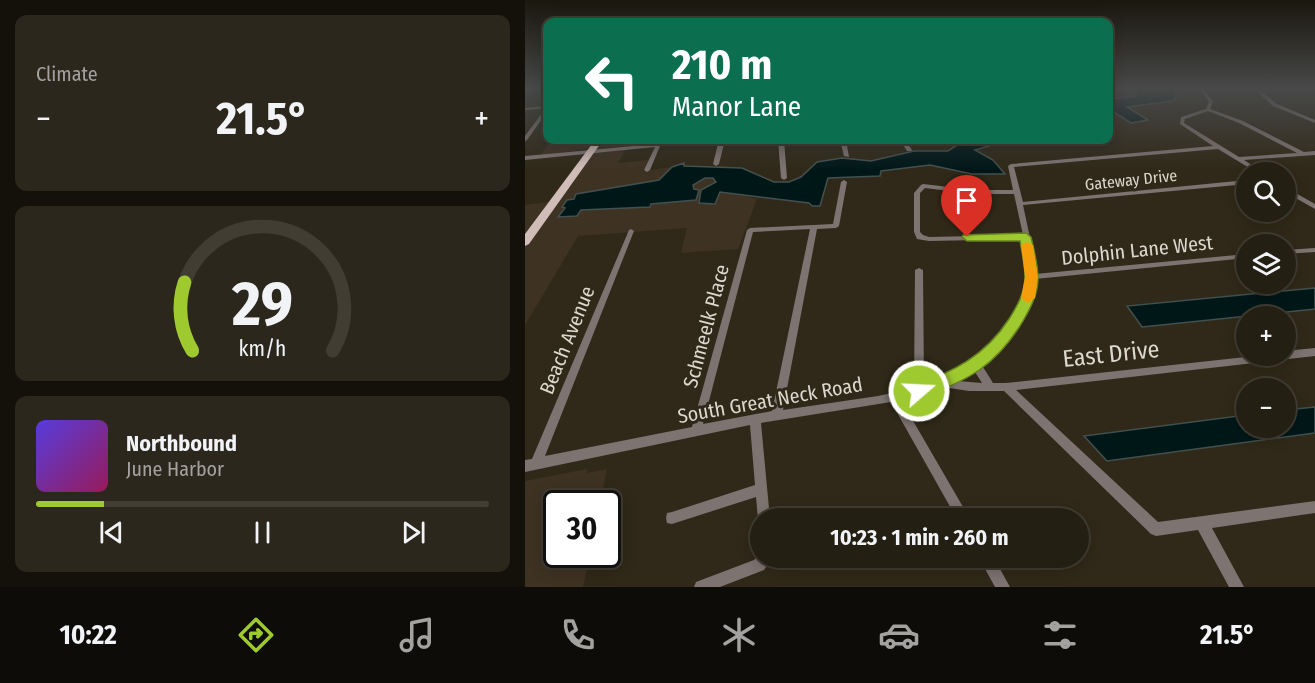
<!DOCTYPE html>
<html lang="en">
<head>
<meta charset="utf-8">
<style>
	:root { --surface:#241f13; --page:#2c271c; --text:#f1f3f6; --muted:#a3a2a0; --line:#413d33; --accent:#9eca2f }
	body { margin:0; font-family:"Fira Sans Condensed",sans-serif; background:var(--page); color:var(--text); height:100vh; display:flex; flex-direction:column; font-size:22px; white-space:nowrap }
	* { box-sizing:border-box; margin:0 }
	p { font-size:20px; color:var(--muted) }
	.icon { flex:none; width:33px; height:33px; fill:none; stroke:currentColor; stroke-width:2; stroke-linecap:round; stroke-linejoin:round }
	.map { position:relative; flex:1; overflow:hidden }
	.panel { display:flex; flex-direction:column; gap:15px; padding:15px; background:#14110a; width:525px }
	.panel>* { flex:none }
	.banner { position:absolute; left:18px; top:18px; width:570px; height:126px; border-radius:12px; box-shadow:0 3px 15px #0003,0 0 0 2px var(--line); background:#0b6e4f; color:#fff; overflow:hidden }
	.controls { position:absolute; left:711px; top:162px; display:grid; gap:12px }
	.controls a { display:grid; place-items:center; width:60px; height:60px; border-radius:50%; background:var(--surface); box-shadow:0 3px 15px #0003,0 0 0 2px var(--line); font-size:30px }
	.speed { position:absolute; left:18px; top:490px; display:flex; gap:12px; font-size:30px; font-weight:700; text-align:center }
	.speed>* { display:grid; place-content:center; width:78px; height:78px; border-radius:50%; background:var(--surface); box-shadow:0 3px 15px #0003,0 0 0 2px var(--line); line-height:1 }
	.speed .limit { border:3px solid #111; border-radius:9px; background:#fff; color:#111 }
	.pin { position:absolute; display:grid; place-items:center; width:51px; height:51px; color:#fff; margin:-62px -26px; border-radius:50% 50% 50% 0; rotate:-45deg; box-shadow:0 0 6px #0007 }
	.pin .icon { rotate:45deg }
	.me { position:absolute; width:66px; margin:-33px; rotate:71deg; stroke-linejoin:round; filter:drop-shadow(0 0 4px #0008) }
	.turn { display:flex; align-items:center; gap:21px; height:126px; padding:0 30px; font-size:27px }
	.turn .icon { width:78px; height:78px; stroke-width:2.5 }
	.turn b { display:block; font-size:42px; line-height:51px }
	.big { font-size:45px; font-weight:700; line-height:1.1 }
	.panel .tile { flex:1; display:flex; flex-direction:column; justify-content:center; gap:9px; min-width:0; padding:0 21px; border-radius:12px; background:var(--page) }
	.panel .dial { align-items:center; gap:0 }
	.dial svg { height:156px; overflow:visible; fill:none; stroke:var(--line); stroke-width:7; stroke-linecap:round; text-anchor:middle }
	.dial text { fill:var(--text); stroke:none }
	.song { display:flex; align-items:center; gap:18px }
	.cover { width:72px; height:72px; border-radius:9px; background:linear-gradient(135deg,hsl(250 70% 55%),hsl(330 70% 35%)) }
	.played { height:6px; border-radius:3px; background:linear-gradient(90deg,var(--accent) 15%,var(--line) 15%) }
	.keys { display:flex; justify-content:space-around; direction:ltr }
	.heat { display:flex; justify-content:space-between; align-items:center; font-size:33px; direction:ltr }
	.trip { position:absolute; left:225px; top:508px; width:339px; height:60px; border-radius:30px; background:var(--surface); box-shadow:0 3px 15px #0003,0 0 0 2px var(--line); font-weight:700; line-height:60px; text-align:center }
	.tabs { display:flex; height:96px; justify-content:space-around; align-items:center; background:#0e0c08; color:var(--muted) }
	.tabs .icon { width:42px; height:42px }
	.tabs .selected { color:var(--accent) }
	.tabs b { font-size:27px; color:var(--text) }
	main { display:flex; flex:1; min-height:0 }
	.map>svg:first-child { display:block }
</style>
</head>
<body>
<main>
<section class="panel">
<div class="tile"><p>Climate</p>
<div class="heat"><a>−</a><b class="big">21.5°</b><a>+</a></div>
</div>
<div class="tile dial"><svg viewBox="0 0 100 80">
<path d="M14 69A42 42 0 1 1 86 69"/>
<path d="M14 69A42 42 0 0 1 10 34" stroke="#9eca2f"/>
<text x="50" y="56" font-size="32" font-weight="700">29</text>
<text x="50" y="72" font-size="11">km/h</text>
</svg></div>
<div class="tile">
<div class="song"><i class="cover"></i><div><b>Northbound</b><p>June Harbor</p></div></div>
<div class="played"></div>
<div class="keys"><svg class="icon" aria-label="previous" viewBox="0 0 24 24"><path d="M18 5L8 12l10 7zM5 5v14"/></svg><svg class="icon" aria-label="pause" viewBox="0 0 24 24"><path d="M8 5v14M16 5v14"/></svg><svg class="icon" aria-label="next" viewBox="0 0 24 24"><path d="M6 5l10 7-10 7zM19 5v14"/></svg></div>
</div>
</section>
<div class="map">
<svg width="790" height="587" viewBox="0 0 790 587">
	<rect width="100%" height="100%" fill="#302919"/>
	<!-- commercial -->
	<g fill="#3e3223">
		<polygon points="31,140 106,140 93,163 123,160 118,171 147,167 134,180 51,194 34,216 56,210 124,207 126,204 171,200 168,185 180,178 188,178 191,182 176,190 174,203 195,192 204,191 232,199 213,249 156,253 162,228 53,236 0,325 0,205 30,201 68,148 16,155 22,145 28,145"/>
		<polygon points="62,469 62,473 82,469 75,504 32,504 32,555 65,555 58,587 0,587 0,481"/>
	</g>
	<!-- water -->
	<g fill="#001718" stroke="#42514f" stroke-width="1.5">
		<polygon points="604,88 650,88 651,96 648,101 602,107 623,120 606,123 584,109 584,99 611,96 611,93"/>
		<polygon points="440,140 484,140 450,150 468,160 480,174 447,174 405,165 356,171 355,176 303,178 295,206 287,206 284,203 195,192 190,204 174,203 176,190 191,182 188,178 180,178 168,185 169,189 174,190 171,200 126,204 125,207 56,210 52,216 33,217 40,208 37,207 42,200 49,199 51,194 134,180 147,167 159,163 159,166 217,168 249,182 264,182 276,177 292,162 317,158 346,161 389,151 423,151"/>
		<polygon points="790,288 790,309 617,327 602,306"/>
		<polygon points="790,407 790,433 582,461 559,436 721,415 722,428 760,428 761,410"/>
	</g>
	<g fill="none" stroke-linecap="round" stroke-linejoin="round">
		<!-- minor -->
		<g fill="#7d7371" fill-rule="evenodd">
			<path d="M674,88H678L688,102L685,109L718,121L779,152L790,151V155L719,160L736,171L737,172H731L693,149L489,167L498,202L722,180V184L498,205L508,252L510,274L722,254V258L510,279C510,314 484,347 458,367L468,383H481L730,356H760V351L790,348V356L491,390L633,522L790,501V513L687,528L719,587H704L673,530L631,536L626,534L479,391H444L418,387L376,400L445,519H432L366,402L236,423L245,519H236V524L233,519L231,497L147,524L142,523L141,518L142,513L147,512L230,485L225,425L0,472V460L7,459L104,230L106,229L109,231L20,456L167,427L222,230L225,228L308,224L316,182L319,180L322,182L314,226L311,228L292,229L258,410L353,396L389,388L390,270L394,268L398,270L399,385C417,380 435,372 450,362C475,345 498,316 502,286C504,271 502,254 499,239L404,241L392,239L389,232V193L396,185L398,184L449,190H488L483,166L486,164L688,146L655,124L656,117L681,109L684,102ZM683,111L714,123L772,153L714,157L659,123L660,119ZM400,188L449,194H489L498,235L404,237L398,235L395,232V193ZM285,229L247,411L178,424L228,232ZM450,372L457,383L433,381Z"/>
			<polygon points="728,88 732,88 752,104 790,120 790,123 748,106"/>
			<polygon points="584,89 598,89 600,90 598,91 584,91"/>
			<polygon points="22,106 22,108 0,110 0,108"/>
			<polygon points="20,109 22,109 22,112 2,140 0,141 0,136"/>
			<polygon points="173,140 186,140 183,142 135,146 125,170 122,172 119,170 130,147 0,160 0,156 131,144 134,141 137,143"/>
			<polygon points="194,140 200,140 194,164 191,166 188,164"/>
			<polygon points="253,140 259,140 262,178 259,180 256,178"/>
			<polygon points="315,140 321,140 324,157 319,156"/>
			<polygon points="375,140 380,140 387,150 386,151 382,151"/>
			<polygon points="760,187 790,204 790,209 760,192"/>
			<polygon points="790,248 790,252 760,254 760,250"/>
			<polygon points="236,553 236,558 247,558 239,570 195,587 169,587 171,582 229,560"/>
			<polygon points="454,558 469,558 485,587 470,587"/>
		</g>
		<!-- primary -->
		<polygon fill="#d1bdb8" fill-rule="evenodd" points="70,140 78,140 4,244 0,246 0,234"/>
	</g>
	<!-- sky -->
	<linearGradient id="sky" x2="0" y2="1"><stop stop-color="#1a170e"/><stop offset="0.52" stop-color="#484949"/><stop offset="1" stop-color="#484949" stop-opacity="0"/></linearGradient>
	<rect width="790" height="170" fill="url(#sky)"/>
	<!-- route -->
	<path fill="#9eca2f" stroke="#67831f" stroke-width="1.5" d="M501,233L506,237C509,250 513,265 513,278C513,294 506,307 498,321C471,366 443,381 394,398L388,396L386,391L388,386C428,372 460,356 484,319C492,306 500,293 500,277C500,265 497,252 495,241H442L437,237L438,235Z"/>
	<!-- slow -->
	<polygon fill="#f59e0b" points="502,242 508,245 513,277 510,298 503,303 496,298 500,277 496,245"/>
	<g text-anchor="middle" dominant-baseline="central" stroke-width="6" stroke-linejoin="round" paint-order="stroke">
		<!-- far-street labels -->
		<g font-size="16" fill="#ddd8ce" stroke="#302919">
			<text transform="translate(606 180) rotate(-6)">Gateway Drive</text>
		</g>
		<!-- street labels -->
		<g font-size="20" fill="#ddd8ce" stroke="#302919">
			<text transform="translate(612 250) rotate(-6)">Dolphin Lane West</text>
			<text transform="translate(181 326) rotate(-75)">Schmeelk Place</text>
			<text transform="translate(42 340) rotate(-68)">Beach Avenue</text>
			<text transform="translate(245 400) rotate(-10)">South Great Neck Road</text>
		</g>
		<!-- near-street labels -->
		<g font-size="24" fill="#ddd8ce" stroke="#302919">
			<text transform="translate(586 354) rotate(-6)">East Drive</text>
		</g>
	</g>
</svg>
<div class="controls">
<a><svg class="icon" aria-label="search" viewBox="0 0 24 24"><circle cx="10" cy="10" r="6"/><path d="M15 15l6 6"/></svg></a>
<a><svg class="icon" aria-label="layers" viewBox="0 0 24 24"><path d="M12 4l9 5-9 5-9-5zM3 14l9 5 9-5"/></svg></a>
<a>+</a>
<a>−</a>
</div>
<div class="speed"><div class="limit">30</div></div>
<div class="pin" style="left:442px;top:237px;background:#d93025"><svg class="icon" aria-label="arrive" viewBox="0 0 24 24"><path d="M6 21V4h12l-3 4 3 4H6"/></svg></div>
<svg class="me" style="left:394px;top:391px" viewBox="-20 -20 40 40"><circle r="17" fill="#9eca2f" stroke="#fff" stroke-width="3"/><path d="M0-11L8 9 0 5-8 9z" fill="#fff"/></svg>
<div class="trip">10:23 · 1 min · 260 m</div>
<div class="banner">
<div class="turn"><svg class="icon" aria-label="left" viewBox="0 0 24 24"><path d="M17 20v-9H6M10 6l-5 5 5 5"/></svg><div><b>210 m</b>Manor Lane</div></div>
</div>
</div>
</main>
<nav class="tabs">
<b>10:22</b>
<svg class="icon selected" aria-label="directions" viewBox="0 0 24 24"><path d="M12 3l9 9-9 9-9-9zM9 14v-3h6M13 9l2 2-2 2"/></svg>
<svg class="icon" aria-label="music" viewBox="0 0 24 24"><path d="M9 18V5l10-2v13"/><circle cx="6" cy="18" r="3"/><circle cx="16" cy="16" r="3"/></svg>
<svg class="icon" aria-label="phone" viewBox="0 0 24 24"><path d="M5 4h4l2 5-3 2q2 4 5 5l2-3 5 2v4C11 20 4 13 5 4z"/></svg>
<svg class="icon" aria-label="climate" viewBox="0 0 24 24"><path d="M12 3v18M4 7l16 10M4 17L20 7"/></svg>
<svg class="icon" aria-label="car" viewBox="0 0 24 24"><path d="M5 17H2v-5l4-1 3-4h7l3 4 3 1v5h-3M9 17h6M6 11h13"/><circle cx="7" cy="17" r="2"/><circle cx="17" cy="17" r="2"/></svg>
<svg class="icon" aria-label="filters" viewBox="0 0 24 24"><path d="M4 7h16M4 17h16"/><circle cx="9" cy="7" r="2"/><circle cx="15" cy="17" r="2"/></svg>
<b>21.5°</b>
</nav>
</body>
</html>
